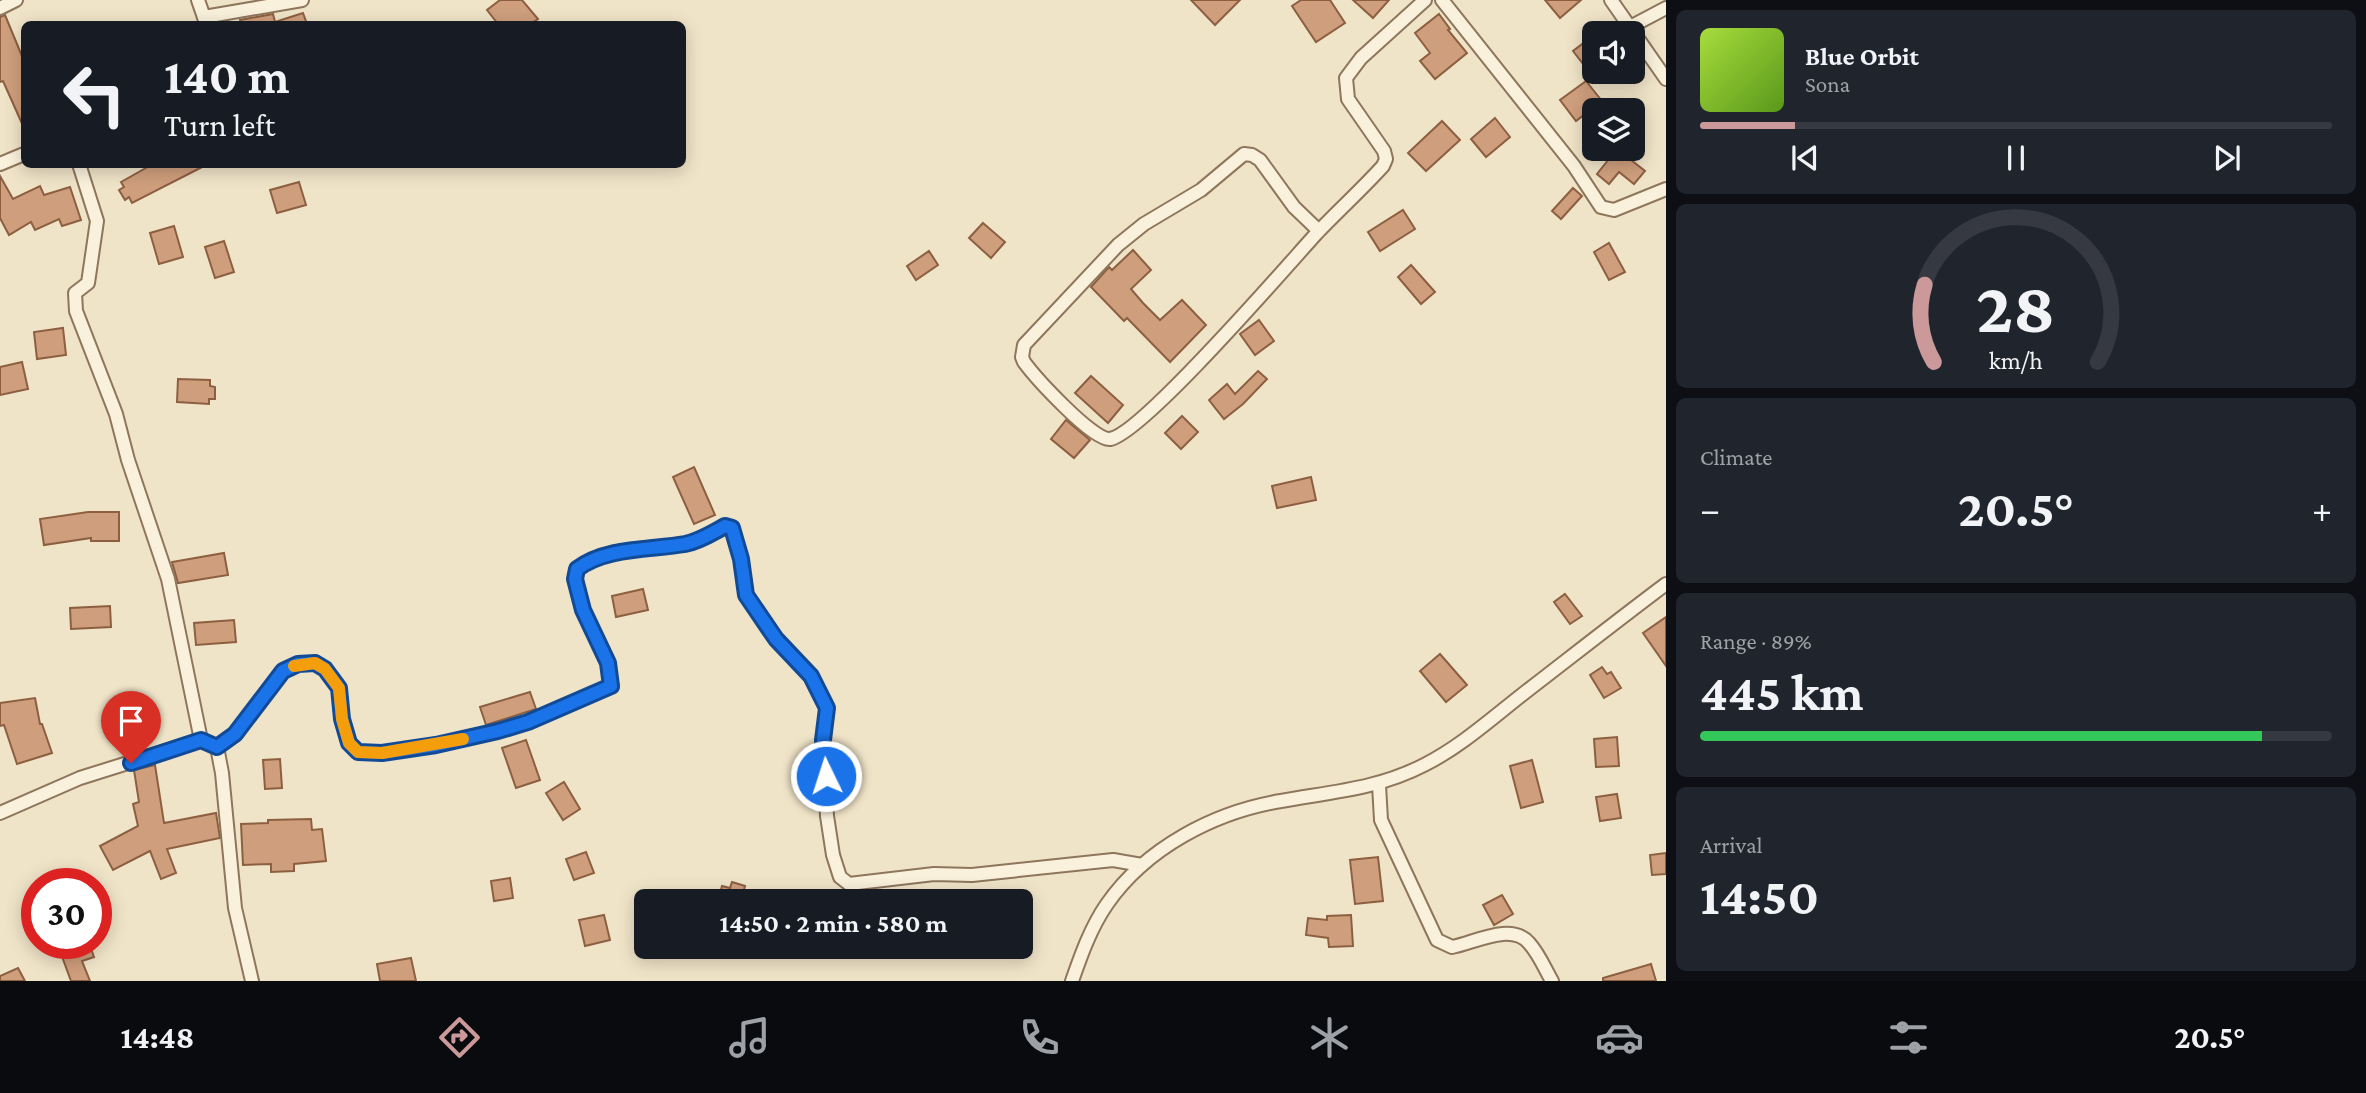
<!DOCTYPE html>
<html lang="en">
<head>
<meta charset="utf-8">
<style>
	:root { --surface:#171b24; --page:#20242c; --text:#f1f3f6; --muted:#9ea1a6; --line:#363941; --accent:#cc999b }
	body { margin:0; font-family:"Crimson Pro",serif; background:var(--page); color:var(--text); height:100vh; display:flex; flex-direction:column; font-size:26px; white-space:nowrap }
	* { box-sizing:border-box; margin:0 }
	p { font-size:23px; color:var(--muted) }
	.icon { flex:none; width:38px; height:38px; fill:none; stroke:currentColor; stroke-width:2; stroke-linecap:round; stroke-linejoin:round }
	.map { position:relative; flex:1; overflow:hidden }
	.panel { display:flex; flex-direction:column; gap:10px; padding:10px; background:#0d0f14; width:700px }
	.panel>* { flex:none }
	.top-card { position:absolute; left:21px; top:21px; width:665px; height:147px; border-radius:10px; box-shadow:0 4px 18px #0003; background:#171b24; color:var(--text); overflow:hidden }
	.controls { position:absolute; left:1582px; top:21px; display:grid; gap:14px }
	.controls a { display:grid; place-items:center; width:63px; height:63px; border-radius:10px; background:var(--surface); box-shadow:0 4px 18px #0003; font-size:35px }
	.speed { position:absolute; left:21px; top:868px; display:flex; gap:14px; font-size:35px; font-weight:700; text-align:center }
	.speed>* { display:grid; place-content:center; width:91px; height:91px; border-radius:50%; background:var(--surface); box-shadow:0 4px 18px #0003; line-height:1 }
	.speed .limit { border:10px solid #d22; background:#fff; color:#111 }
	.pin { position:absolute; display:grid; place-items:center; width:60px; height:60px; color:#fff; margin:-72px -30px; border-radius:50% 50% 50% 0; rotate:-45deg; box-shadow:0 0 7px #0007 }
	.pin .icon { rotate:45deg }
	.me { position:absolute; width:77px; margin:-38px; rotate:356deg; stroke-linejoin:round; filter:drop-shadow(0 0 5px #0008) }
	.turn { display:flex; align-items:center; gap:24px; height:147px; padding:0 28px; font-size:32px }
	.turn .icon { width:91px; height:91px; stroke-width:2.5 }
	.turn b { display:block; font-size:49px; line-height:60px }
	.big { font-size:52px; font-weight:700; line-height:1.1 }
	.panel .widget { flex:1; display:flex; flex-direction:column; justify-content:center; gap:10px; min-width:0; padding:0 24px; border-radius:10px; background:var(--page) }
	.panel .dial { align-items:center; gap:0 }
	.dial svg { height:182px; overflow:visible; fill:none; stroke:var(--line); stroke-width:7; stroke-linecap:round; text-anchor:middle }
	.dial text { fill:var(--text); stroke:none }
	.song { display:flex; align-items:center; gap:21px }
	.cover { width:84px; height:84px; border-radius:10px; background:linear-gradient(135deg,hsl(80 70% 55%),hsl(90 70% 35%)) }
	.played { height:7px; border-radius:4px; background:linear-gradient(90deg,var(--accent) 15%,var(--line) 15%) }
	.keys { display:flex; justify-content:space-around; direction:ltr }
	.heat { display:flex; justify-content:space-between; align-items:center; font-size:38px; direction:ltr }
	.charge { height:10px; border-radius:5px; background:linear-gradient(90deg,#34c759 89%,var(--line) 0) }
	.trip { position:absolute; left:634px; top:889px; width:399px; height:70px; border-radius:10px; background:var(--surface); box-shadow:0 4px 18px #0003; font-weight:700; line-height:70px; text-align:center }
	.menu { display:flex; height:112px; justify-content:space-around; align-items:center; background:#090b0e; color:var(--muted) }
	.menu .icon { width:49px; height:49px }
	.menu .active { color:var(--accent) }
	.menu b { font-size:32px; color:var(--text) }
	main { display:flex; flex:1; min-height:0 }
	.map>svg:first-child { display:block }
</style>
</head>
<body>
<main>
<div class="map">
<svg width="1666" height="981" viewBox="0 0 1666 981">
	<rect width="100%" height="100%" fill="#f0e4c8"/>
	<!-- building -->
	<g fill="#cf9f7d" stroke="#8d5f41" stroke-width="2">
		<polygon points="500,0 522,0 538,19 530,24 498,24 487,10"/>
		<polygon points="1191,0 1240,0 1215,25"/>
		<polygon points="1301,0 1330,0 1345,23 1316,42 1292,6"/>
		<polygon points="1353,0 1389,0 1373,18"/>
		<polygon points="1545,0 1581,0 1560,18"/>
		<polygon points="303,13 307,24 241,24 240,20 273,14 275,22"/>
		<polygon points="1439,14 1450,29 1448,30 1467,53 1435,79 1420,61 1430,53 1415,33"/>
		<polygon points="5,15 24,61 24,128 3,81 0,82 0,17"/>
		<polygon points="1594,35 1594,78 1573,51"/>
		<polygon points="1586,81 1602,101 1576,121 1560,100"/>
		<polygon points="1495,118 1510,137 1486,157 1471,139"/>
		<polygon points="1442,121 1460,140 1426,171 1408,153"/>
		<polygon points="1617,149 1645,171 1634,184 1619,172 1609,184 1597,174"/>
		<polygon points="153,164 208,164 132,203 129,197 125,200 119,190 124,187 121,182"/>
		<polygon points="0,176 13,199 40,186 44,195 70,187 81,220 62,226 59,219 35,230 31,222 9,235 0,218"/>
		<polygon points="299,182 306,205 277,213 270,190"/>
		<polygon points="1573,188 1582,196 1561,219 1552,211"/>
		<polygon points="1403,210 1415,229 1380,251 1368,232"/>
		<polygon points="983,223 1005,242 991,258 969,238"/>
		<polygon points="174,226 183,257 159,264 150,233"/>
		<polygon points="224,241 234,272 215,278 205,247"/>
		<polygon points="1609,243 1625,272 1609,280 1594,252"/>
		<polygon points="1133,250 1151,270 1131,289 1143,303 1160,320 1182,300 1206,325 1170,362 1127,318 1124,321 1091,287 1109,267 1112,270"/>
		<polygon points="929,251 938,265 916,280 907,266"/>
		<polygon points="1411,265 1435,292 1421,304 1398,277"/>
		<polygon points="1259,320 1274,341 1255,355 1240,334"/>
		<polygon points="63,328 66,355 37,359 34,332"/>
		<polygon points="22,362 28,389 0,395 0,367"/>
		<polygon points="1258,371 1267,379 1243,404 1224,419 1209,400 1227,384 1235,394"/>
		<polygon points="1091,376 1123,405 1108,423 1075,393"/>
		<polygon points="178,379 210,380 210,386 215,387 215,399 209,399 209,404 177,402"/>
		<polygon points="1182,416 1198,432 1181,449 1165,433"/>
		<polygon points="1066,420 1090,440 1074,458 1051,439"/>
		<polygon points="694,467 715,515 694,524 673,477"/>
		<polygon points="1311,477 1316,500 1277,508 1272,486"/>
		<polygon points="88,512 119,512 119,541 91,541 91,538 44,545 40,519"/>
		<polygon points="224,553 228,575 178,583 172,562"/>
		<polygon points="643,589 648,610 616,617 612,596"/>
		<polygon points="1565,594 1582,616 1570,624 1554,602"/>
		<polygon points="110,606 111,627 71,629 70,608"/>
		<polygon points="1666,617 1666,666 1643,633"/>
		<polygon points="234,620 236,642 196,645 194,623"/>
		<polygon points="1440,654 1467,685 1446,702 1420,671"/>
		<polygon points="1602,667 1607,674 1611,672 1621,688 1604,698 1590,675"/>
		<polygon points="530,692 536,709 486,725 480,707"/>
		<polygon points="35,698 40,724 42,724 52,753 17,764 4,725 0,726 0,703"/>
		<polygon points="1617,737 1619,766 1596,767 1594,739"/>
		<polygon points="526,740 540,780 516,788 502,748"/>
		<polygon points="280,759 282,788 265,789 263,760"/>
		<polygon points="1532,760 1543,802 1521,808 1510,766"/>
		<polygon points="155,765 164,823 216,813 220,838 167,849 176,873 161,879 150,851 113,870 100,846 138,826 133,804 139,802 134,770"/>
		<polygon points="564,782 580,809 563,820 546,793"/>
		<polygon points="1617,794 1621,818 1600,821 1596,797"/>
		<polygon points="311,819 312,830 322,829 326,861 294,864 294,871 271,872 271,864 243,865 241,824 268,823 268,820"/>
		<polygon points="586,852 594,873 574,880 566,859"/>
		<polygon points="1666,853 1666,874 1652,875 1650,855"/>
		<polygon points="1378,857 1383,901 1355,904 1350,860"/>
		<polygon points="510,878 513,898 494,901 491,881"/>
		<polygon points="732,882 745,886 741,901 718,901 722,886 730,888"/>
		<polygon points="1502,895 1513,914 1494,925 1483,905"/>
		<polygon points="604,915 610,940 585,946 579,920"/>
		<polygon points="1351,915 1353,946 1329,947 1328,938 1306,935 1308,918 1327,920 1327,916"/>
		<polygon points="57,943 89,943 94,957 82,961 90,981 71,981"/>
		<polygon points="411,958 416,981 380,981 377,964"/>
		<polygon points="1651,964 1656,981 1603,981 1603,978"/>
		<polygon points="18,968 25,981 0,981 0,976"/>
	</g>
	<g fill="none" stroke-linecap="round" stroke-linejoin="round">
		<defs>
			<g id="street">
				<polyline points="198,0 206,23"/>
				<polyline points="1442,0 1574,166 1601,207 1614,210 1666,189"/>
				<polyline points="1611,0 1666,79"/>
				<polyline points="0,8 16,0"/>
				<polyline points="204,17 302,0"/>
				<polyline points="1630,27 1666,8"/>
				<polyline points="0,164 24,154"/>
				<polyline points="79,164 97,221 88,283 75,293 76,311 116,414 128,460 168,579 201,740"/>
				<path d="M1319,231L1294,207L1260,160L1252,155L1244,154L1201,190L1144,224L1118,245L1024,345L1022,357L1024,362C1035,377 1093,441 1110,439C1142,434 1286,267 1316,234C1338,211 1362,189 1383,166L1386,159L1384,151L1348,99L1346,78L1361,58L1425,0"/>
				<polyline points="217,747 222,773 235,908 252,981"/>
				<path d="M1379,785L1381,820L1437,940L1452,947C1474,943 1511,922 1529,943C1539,954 1545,969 1552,981"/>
				<path d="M0,813L80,778L201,740L217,747L235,735L283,671L298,664L315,663L325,669L339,688L342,719L349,743L357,752L382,753L436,745L498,731L528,722L611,686L608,663L583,610L575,579L577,569C605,546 651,550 685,544C700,541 712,533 725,526L732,528L741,559L746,595L776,639L811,676L827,708L823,740L827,816L833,855L840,877L849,884L934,874L972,875L1113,860L1142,865"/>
				<path d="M1072,981C1081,955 1091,927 1107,904C1146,848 1214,812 1281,801C1330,792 1378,789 1424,765C1460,747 1491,719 1523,694C1571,657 1618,620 1666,584"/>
			</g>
		</defs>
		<!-- street casing -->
		<use href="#street" stroke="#8d765c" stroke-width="16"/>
		<!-- street -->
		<use href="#street" stroke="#faf1dc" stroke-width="12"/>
	</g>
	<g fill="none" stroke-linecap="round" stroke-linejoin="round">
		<defs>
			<path id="route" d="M131,763L201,740L217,747L235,734L283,671L298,664L315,663L325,669L339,688L342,719L349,743L358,752L382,753L436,745L498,731L528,722L611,686L608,663L583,610L575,579L577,569C606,547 651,550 685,544C700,541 712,533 725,526L732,528L741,559L746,595L776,639L811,676L827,708L823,740L826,776"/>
		</defs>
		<!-- route casing -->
		<use href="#route" stroke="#114b97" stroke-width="18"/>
		<!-- route -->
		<use href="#route" stroke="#1a73e8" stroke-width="12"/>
		<!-- slow -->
		<polyline stroke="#f59e0b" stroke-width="12" points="294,666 315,663 325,669 339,688 342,719 349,743 358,752 382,753 463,739"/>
	</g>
</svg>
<div class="controls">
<a><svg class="icon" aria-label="sound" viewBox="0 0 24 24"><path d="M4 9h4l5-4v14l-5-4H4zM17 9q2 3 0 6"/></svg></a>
<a><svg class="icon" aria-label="layers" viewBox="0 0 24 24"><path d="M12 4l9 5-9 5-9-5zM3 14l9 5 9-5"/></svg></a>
</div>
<div class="speed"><div class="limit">30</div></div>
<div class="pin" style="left:131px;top:763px;background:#d93025"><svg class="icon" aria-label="arrive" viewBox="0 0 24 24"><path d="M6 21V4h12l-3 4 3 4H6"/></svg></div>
<svg class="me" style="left:826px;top:776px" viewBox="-20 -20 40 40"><circle r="17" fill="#1a73e8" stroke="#fff" stroke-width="3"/><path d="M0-11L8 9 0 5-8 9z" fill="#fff"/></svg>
<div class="trip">14:50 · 2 min · 580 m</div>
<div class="top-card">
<div class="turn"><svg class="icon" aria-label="left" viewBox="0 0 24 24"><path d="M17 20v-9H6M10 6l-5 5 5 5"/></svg><div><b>140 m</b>Turn left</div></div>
</div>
</div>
<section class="panel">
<div class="widget">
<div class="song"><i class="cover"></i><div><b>Blue Orbit</b><p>Sona</p></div></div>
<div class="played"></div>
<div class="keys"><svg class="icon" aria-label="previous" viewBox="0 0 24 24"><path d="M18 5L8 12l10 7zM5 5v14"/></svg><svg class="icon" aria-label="pause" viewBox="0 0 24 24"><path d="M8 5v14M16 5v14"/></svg><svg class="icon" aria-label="next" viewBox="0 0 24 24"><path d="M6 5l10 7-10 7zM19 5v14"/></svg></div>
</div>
<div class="widget dial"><svg viewBox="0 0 100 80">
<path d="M14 69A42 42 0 1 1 86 69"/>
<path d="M14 69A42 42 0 0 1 10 35" stroke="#cc999b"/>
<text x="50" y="56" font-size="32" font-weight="700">28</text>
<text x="50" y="72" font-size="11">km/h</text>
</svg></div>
<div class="widget"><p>Climate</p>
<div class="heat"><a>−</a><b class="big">20.5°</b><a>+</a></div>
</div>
<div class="widget"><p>Range · 89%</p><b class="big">445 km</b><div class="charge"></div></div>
<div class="widget"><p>Arrival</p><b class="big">14:50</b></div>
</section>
</main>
<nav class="menu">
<b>14:48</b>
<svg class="icon active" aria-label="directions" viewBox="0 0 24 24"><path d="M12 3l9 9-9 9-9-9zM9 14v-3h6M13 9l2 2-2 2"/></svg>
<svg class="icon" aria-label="music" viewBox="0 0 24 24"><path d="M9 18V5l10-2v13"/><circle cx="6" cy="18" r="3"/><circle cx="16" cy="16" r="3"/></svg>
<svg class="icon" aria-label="phone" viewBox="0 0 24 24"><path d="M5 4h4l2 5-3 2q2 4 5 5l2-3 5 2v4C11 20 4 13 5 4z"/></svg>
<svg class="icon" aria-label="climate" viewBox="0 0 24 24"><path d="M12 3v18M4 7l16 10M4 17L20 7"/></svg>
<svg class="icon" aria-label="car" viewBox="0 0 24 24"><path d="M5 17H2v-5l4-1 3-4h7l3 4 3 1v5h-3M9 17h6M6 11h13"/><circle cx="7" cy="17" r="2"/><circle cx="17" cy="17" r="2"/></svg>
<svg class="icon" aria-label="filters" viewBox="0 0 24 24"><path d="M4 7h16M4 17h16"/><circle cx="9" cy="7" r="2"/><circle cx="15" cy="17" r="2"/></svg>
<b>20.5°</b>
</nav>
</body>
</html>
